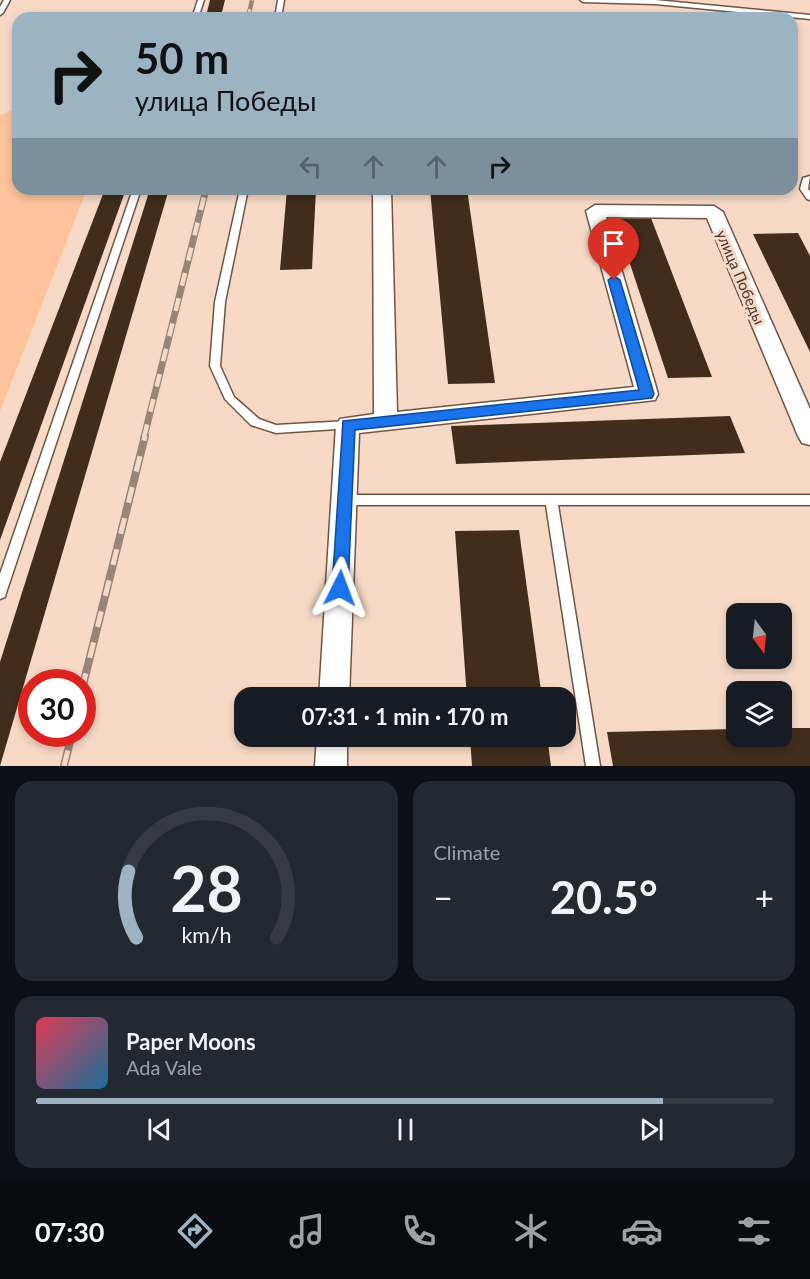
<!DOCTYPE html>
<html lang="en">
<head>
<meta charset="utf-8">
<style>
	:root { --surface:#171b24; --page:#242831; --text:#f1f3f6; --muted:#9ea1a6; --line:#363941; --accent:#9cb4c2 }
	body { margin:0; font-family:Lato,sans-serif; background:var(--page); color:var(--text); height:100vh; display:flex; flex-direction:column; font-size:22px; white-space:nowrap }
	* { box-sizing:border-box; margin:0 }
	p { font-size:20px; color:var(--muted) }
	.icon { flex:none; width:33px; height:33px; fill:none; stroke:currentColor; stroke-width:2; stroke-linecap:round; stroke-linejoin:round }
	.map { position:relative; height:766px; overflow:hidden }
	.details { display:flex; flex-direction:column; gap:15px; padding:15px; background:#0d0f14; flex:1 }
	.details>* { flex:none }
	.guide { position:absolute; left:12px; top:12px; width:786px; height:183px; border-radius:18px; box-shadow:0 3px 9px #0003; background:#9cb4c2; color:#111; overflow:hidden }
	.needle { width:39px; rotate:165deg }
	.buttons { position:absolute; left:726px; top:603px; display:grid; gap:12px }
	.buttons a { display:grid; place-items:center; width:66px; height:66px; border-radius:12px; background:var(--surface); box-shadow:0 3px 9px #0003; font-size:30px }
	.speed { position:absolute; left:18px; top:669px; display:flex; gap:12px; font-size:30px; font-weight:700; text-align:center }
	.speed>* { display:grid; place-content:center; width:78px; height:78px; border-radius:50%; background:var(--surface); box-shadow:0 3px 9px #0003; line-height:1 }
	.speed .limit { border:9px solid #d22; background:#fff; color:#111 }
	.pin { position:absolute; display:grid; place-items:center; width:51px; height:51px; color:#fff; margin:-62px -26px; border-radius:50% 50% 50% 0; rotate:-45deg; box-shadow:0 0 6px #0007 }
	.pin .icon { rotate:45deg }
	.me { position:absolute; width:66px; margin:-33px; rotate:3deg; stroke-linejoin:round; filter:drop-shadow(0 0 4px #0008) }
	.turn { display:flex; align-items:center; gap:21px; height:126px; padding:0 24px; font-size:27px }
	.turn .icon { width:78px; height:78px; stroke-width:2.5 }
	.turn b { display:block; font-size:42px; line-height:51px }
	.lanes { display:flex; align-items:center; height:57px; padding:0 24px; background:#0003; justify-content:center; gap:30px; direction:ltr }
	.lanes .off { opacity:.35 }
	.big { font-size:45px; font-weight:700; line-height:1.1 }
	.details .tile { flex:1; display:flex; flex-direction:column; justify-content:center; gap:9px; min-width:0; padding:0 21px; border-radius:18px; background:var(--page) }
	.details .dial { align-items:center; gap:0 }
	.dial svg { height:156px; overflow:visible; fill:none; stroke:var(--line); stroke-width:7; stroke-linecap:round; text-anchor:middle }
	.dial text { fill:var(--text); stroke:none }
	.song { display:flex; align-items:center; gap:18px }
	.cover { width:72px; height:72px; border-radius:9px; background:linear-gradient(135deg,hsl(350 70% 55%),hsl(200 70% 35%)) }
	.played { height:6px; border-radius:3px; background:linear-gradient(90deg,var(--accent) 85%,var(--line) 85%) }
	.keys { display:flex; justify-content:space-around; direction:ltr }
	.heat { display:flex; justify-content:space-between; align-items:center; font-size:33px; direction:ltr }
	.details .tiles { flex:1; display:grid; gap:15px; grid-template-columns:1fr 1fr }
	.tile:last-child { grid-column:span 2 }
	.trip { position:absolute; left:234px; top:687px; width:342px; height:60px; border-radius:18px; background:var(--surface); box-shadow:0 3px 9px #0003; font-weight:700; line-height:60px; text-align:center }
	.tabs { display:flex; height:96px; justify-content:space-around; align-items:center; background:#090b0e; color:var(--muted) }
	.tabs .icon { width:42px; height:42px }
	.tabs .on { color:var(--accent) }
	.tabs b { font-size:27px; color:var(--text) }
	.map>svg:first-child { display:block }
</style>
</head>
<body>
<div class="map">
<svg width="810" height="766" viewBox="0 0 810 766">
	<rect width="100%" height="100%" fill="#f7d9c6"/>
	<!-- green -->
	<polygon fill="#ffc39b" points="18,108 18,189 87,189 0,411 0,115"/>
	<!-- building -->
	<g fill="#422c1c">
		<polygon points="210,0 225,0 222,12 207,12"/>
		<polygon points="105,189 126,189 0,540 0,462"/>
		<polygon points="150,189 169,189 0,766 0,662"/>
		<polygon points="287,189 316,189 312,269 280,270"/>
		<polygon points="430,189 467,189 495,383 448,384"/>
		<polygon points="651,218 712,377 668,378 615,219"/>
		<polygon points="798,233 810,256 810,352 753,234"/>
		<polygon points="730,416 745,453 456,464 451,426"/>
		<polygon points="519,530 542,698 467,698 455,531"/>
		<polygon points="782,728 810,728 810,766 613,766 607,732 736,729 736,736 782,736"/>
		<polygon points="470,736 547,736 551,766 472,766"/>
	</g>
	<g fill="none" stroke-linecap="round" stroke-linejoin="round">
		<defs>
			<g id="lane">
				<polygon points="4,0 10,0 3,13 0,15 0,7"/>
				<polygon points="198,0 204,0 198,18 192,18"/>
				<polygon points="278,0 284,0 281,18 275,18"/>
				<polygon points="580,0 655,0 810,15 810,19 655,4 583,2"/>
				<polygon points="810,176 808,189 810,191 810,200 807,199 800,189 803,178"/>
				<polygon points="133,189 141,189 6,593 5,597 0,599 0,574"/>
				<polygon points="240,189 248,189 225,302 220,366 234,397 259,419 276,425 348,421 352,422 353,425 352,428 276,433 251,425 225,399 210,366 215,302"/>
				<polygon points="345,495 810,495 810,505 558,505 600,766 586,766 546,505 345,505 341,503 339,500 341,497"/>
			</g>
			<g id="street">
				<polygon points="373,189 391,189 397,412 634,387 586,211 595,205 714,206 723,212 810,409 810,445 802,443 798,436 707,218 606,217 658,394 655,400 359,433 349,698 319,698 336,425 340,419 374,414"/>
				<polygon points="317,736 347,736 347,766 315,766"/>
			</g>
		</defs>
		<!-- lane casing -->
		<use href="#lane" stroke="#6e5544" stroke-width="3"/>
		<!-- street casing -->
		<use href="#street" stroke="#6e5544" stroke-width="3"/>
		<!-- lane -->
		<use href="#lane" fill="#fff" fill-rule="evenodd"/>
		<!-- street -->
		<use href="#street" fill="#fff" fill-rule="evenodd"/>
		<defs>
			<polyline id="rail-far2" points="248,18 252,0"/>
			<polyline id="rail-far1" points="144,437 206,189"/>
			<g id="rail">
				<polyline points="82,689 145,436"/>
				<polyline points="64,766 72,734"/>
			</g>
		</defs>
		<!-- rail-far2 casing -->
		<use href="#rail-far2" stroke="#998477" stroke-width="4.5"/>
		<!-- rail-far1 casing -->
		<use href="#rail-far1" stroke="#998477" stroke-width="7"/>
		<!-- rail casing -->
		<use href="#rail" stroke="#998477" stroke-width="8"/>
		<!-- rail-far2 -->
		<use href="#rail-far2" stroke="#f7d9c6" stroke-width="3" stroke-dasharray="9" stroke-linecap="butt"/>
		<!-- rail-far1 -->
		<use href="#rail-far1" stroke="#f7d9c6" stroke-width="4.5" stroke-dasharray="13" stroke-linecap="butt"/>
		<!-- rail -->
		<use href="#rail" stroke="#f7d9c6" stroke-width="5" stroke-dasharray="16" stroke-linecap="butt"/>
	</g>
	<!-- route -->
	<polygon fill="#1a73e8" stroke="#114b97" stroke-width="1.5" points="614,276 620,280 654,394 652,398 355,430 348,588 346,593 340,595 334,593 332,588 343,421 639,390 608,280"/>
	<g text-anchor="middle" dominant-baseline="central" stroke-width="6" stroke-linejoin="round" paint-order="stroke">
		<!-- street labels -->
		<g font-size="15" fill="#40342d" stroke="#f7d9c6">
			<text transform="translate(741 277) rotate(67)">улица Победы</text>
		</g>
	</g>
</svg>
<div class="buttons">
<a><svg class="needle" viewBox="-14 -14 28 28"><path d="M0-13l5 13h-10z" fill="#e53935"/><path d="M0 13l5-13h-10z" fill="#9ea1a6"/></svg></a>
<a><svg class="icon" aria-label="layers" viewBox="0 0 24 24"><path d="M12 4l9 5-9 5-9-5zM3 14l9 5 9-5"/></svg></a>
</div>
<div class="speed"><div class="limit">30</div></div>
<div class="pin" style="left:614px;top:280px;background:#d93025"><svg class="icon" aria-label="arrive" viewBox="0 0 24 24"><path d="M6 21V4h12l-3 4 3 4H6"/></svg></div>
<svg class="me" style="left:340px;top:588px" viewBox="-20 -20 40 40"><path d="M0-17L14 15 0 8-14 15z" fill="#1a73e8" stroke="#fff" stroke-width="4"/></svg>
<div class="trip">07:31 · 1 min · 170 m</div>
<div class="guide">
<div class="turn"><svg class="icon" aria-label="right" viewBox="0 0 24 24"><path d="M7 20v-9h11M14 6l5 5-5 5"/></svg><div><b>50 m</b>улица Победы</div></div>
<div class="lanes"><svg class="icon off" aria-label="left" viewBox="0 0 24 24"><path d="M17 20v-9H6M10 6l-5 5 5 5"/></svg><svg class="icon off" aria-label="ahead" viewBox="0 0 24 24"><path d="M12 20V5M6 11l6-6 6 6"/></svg><svg class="icon off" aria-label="ahead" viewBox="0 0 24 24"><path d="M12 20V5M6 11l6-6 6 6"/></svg><svg class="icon" aria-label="right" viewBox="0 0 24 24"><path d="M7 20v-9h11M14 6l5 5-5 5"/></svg></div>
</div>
</div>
<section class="details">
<div class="tiles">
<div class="tile dial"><svg viewBox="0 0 100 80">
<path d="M14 69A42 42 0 1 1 86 69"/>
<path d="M14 69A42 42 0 0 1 10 35" stroke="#9cb4c2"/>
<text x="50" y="56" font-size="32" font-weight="700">28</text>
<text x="50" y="72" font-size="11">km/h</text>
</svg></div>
<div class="tile"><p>Climate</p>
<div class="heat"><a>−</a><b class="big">20.5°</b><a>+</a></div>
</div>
<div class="tile">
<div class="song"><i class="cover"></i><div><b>Paper Moons</b><p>Ada Vale</p></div></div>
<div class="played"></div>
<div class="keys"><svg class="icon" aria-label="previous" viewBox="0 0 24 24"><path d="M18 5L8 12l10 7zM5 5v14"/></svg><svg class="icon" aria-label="pause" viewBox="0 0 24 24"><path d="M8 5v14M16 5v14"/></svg><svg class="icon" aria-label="next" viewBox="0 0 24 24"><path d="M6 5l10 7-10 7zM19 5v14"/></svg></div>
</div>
</div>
</section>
<nav class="tabs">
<b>07:30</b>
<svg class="icon on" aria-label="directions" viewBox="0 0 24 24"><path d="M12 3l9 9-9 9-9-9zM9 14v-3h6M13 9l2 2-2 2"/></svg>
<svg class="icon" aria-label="music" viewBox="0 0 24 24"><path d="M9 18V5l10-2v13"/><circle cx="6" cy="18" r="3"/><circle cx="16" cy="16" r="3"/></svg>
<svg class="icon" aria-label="phone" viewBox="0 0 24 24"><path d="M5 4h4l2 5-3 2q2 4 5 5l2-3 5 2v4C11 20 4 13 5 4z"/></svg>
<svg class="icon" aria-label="climate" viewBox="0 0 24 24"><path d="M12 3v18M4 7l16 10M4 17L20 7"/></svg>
<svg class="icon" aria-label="car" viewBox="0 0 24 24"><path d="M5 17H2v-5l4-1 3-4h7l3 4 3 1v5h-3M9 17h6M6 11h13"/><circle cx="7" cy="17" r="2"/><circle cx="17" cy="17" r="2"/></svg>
<svg class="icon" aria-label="filters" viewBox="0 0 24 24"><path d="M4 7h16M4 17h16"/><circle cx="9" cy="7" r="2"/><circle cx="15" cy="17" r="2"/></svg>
</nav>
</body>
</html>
